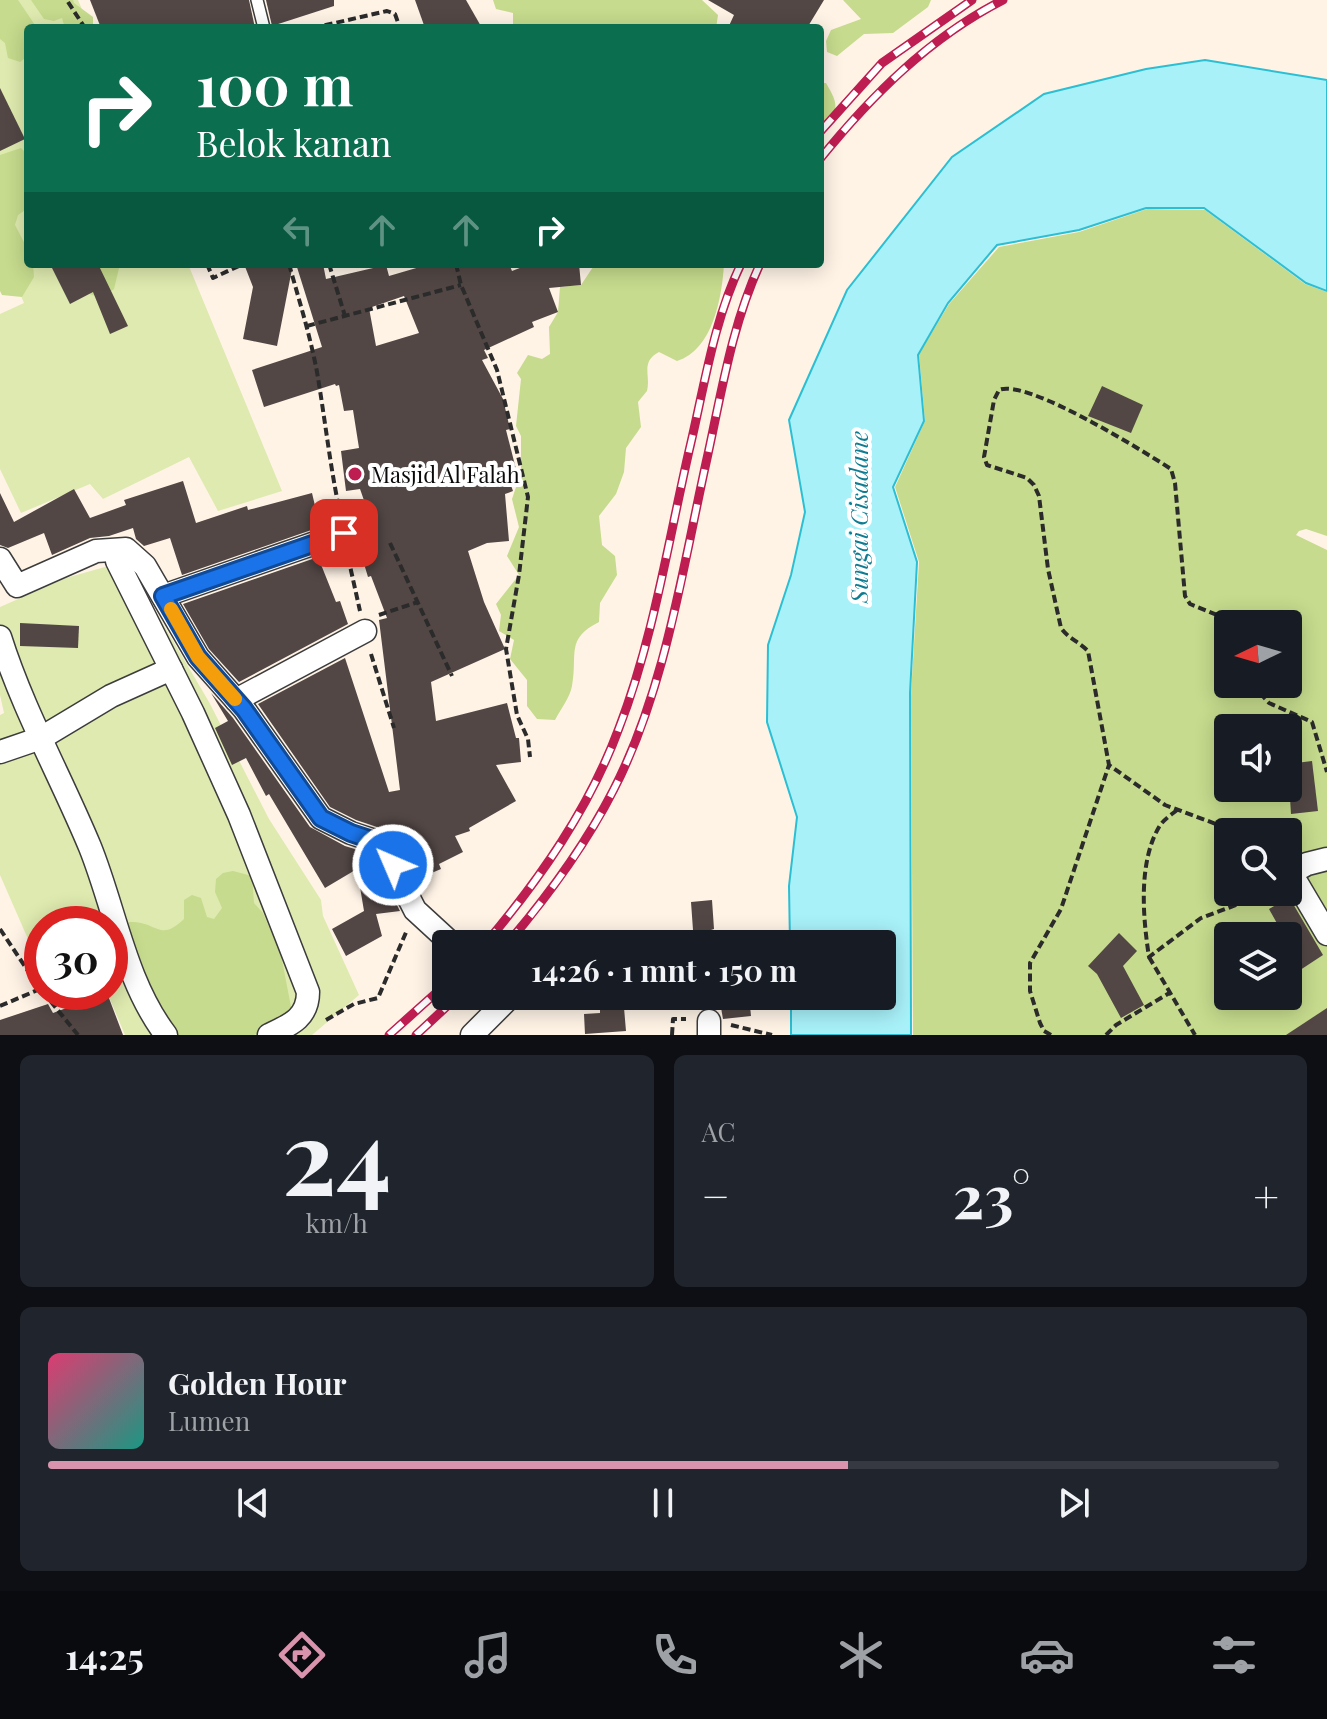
<!DOCTYPE html>
<html lang="id">
<head>
<meta charset="utf-8">
<style>
	:root { --surface:#171b24; --page:#20242c; --text:#f1f3f6; --muted:#9ea1a6; --line:#363941; --accent:#da93ac }
	body { margin:0; font-family:"Playfair Display",serif; background:var(--page); color:var(--text); height:100vh; display:flex; flex-direction:column; font-size:30px; white-space:nowrap }
	* { box-sizing:border-box; margin:0 }
	p { font-size:26px; color:var(--muted) }
	.icon { flex:none; width:44px; height:44px; fill:none; stroke:currentColor; stroke-width:2; stroke-linecap:round; stroke-linejoin:round }
	.map { position:relative; height:1035px; overflow:hidden }
	.panel { display:flex; flex-direction:column; gap:20px; padding:20px; background:#0d0f14; flex:1 }
	.panel>* { flex:none }
	.top-card { position:absolute; left:24px; top:24px; width:800px; height:244px; border-radius:8px; box-shadow:0 4px 20px #0003; background:#0b6e4f; color:#fff; overflow:hidden }
	.needle { width:52px; rotate:265deg }
	.buttons { position:absolute; left:1214px; top:610px; display:grid; gap:16px }
	.buttons a { display:grid; place-items:center; width:88px; height:88px; border-radius:8px; background:var(--surface); box-shadow:0 4px 20px #0003; font-size:40px }
	.speed { position:absolute; left:24px; top:906px; display:flex; gap:16px; font-size:40px; font-weight:700; text-align:center }
	.speed>* { display:grid; place-content:center; width:104px; height:104px; border-radius:50%; background:var(--surface); box-shadow:0 4px 20px #0003; line-height:1 }
	.speed .limit { border:12px solid #d22; background:#fff; color:#111 }
	.pin { position:absolute; display:grid; place-items:center; width:68px; height:68px; color:#fff; margin:-34px; border-radius:16px; box-shadow:0 4px 12px #0006 }
	.me { position:absolute; width:88px; margin:-44px; rotate:315deg; stroke-linejoin:round; filter:drop-shadow(0 0 6px #0008) }
	.turn { display:flex; align-items:center; gap:28px; height:168px; padding:0 40px; font-size:36px }
	.turn .icon { width:104px; height:104px; stroke-width:2.5 }
	.turn b { display:block; font-size:56px; line-height:68px }
	.lanes { display:flex; align-items:center; height:76px; padding:0 40px; background:#0003; justify-content:center; gap:40px; direction:ltr }
	.lanes .off { opacity:.35 }
	.big { font-size:60px; font-weight:700; line-height:1.1 }
	.panel .widget { flex:1; display:flex; flex-direction:column; justify-content:center; gap:12px; min-width:0; padding:0 28px; border-radius:12px; background:var(--page) }
	.panel .dial { align-items:center; gap:0 }
	.dial b { font-size:104px; line-height:1 }
	.song { display:flex; align-items:center; gap:24px }
	.cover { width:96px; height:96px; border-radius:12px; background:linear-gradient(135deg,hsl(340 70% 55%),hsl(170 70% 35%)) }
	.played { height:8px; border-radius:4px; background:linear-gradient(90deg,var(--accent) 65%,var(--line) 65%) }
	.keys { display:flex; justify-content:space-around; direction:ltr }
	.heat { display:flex; justify-content:space-between; align-items:center; font-size:44px; direction:ltr }
	.panel .tiles { flex:1; display:grid; gap:20px; grid-template-columns:1fr 1fr }
	.widget:last-child { grid-column:span 2 }
	.trip { position:absolute; left:432px; top:930px; width:464px; height:80px; border-radius:8px; background:var(--surface); box-shadow:0 4px 20px #0003; font-weight:700; line-height:80px; text-align:center }
	.dock { display:flex; height:128px; justify-content:space-around; align-items:center; background:#090b0e; color:var(--muted) }
	.dock .icon { width:56px; height:56px }
	.dock .on { color:var(--accent) }
	.dock b { font-size:36px; color:var(--text) }
	.map>svg:first-child { display:block }
</style>
</head>
<body>
<div class="map">
<svg width="1327" height="1035" viewBox="0 0 1327 1035">
	<rect width="100%" height="100%" fill="#fff3e6"/>
	<!-- green -->
	<g fill="#deeaaf">
		<polygon points="0,0 78,0 90,28 28,28 28,264 188,264 282,491 218,511 189,457 103,499 90,484 21,513 0,469 0,314 24,303 0,245"/>
		<polygon points="126,561 209,702 269,819 321,900 323,916 359,995 312,1035 125,1035 107,992 110,992 110,924 42,924 42,971 0,875 0,715 4,713 0,695 0,607 66,578"/>
		<polygon points="55,992 102,992 64,1006"/>
	</g>
	<!-- forest -->
	<g fill="#c6db8d" fill-rule="evenodd">
		<polygon points="0,0 18,0 35,25 34,28 28,28 28,56 20,62 8,58 5,43 0,39"/>
		<polygon points="31,0 73,0 74,3 93,17 93,28 65,28 62,18 54,21 44,19"/>
		<polygon points="493,0 702,0 718,15 716,28 513,28 513,13 496,9"/>
		<polygon points="843,0 931,0 928,7 893,33 864,34 837,56 827,52 826,41 831,30 861,19"/>
		<path d="M820,83H826C839,105 838,108 826,131L820,132Z"/>
		<polygon points="21,148 28,155 28,208 18,215 15,225 28,250 28,264 33,264 34,277 22,297 2,295 0,291 0,155"/>
		<path d="M1147,209L1205,210L1305,284L1327,292V536L1306,529L1299,531L1296,535L1327,550V1035H913L911,694L919,562L895,487L925,421L919,354L949,304L999,247L1079,232ZM1228,624H1288V684H1228ZM1228,728H1288V788H1228ZM1228,832H1288V892H1228ZM1228,936H1288V996H1228Z"/>
		<polygon points="94,264 120,264 114,289 102,298 86,293"/>
		<path d="M595,264H724C722,297 713,350 677,361L659,352C640,362 651,375 647,391C646,392 639,401 638,402L641,427L626,448L624,472L616,494L599,516L602,545L615,556L617,575L600,603L599,622C565,639 578,654 572,686C570,697 561,709 555,720L537,719L527,706V680L510,659L514,640L499,631L501,615L496,604L519,575L507,556L519,527L512,499L521,472V436L516,426L521,379L517,373L528,355L542,359L550,354L549,327L558,312L560,287L581,285Z"/>
		<path d="M233,871L252,876L254,903L263,913L281,955L292,1012L278,1024L254,1035H170L126,928L129,922C158,921 159,943 184,919V900L192,895L201,898L207,917L214,919L222,908L215,892L216,879L223,873Z"/>
	</g>
	<!-- water -->
	<polygon fill="#a8f1f9" stroke="#2cbfd3" stroke-width="2" points="1205,60 1327,80 1327,291 1306,283 1204,208 1146,208 1079,230 997,245 948,303 918,355 924,421 893,487 917,562 910,693 911,1035 791,1035 791,996 882,996 882,944 790,944 789,886 797,817 767,722 768,645 791,575 805,512 789,420 847,290 952,157 1044,94 1146,69"/>
	<!-- building -->
	<g fill="#524745" fill-rule="evenodd">
		<polygon points="90,0 249,0 255,28 101,28"/>
		<polygon points="266,0 334,0 334,6 272,26"/>
		<polygon points="415,0 466,0 482,28 425,28"/>
		<polygon points="708,0 824,0 807,28 728,28 734,15"/>
		<polygon points="0,88 25,139 0,151"/>
		<polygon points="50,264 98,264 128,326 110,334 93,292 70,304"/>
		<polygon points="244,264 293,264 277,346 243,339 253,287"/>
		<path d="M296,264H323L326,279L386,265L389,276L430,264H509L512,271L530,264L538,266L579,264L581,285L549,288L558,312L532,322L534,327L484,350L488,358L482,360L503,399L510,429L506,430L517,473L508,477L513,491L505,494L509,541L487,543L468,551L484,602L505,649L431,682L436,721L507,703L516,738H519L521,762L496,765L516,801L469,828L470,831L455,836L463,852L439,864L441,869L415,880L393,837L386,830L356,820L330,807L258,704L345,658L389,792L400,790L379,620L387,618L371,576L368,577L361,554L374,550L365,526L372,523L360,489L346,491L341,451L359,448L353,410L344,411L339,385L336,386L335,384L264,407L252,370L322,347ZM404,296L419,333L376,346L369,308Z"/>
		<polygon points="1102,386 1143,405 1131,433 1088,416"/>
		<polygon points="183,481 196,523 247,506 248,510 312,493 320,527 182,575 170,538 144,546 136,539 133,528 109,536 90,538 52,555 44,533 8,548 0,545 0,493 14,522 74,489 90,518 126,505 124,500"/>
		<polygon points="318,557 336,602 340,601 348,624 239,682 209,649 183,604"/>
		<polygon points="20,623 79,626 78,648 20,646"/>
		<polygon points="211,693 233,718 310,827 345,846 371,854 400,911 376,914 382,936 346,956 332,929 364,911 357,869 325,888 269,794 266,796 246,758 232,765 215,728 228,721"/>
		<polygon points="1312,761 1318,811 1291,814 1288,764"/>
		<polygon points="1289,897 1323,955 1288,978 1288,936 1284,936 1269,909"/>
		<polygon points="712,900 714,929 711,930 711,944 694,944 691,902"/>
		<polygon points="1119,933 1137,951 1123,966 1144,1005 1121,1018 1097,974 1088,966"/>
		<polygon points="107,993 123,1035 0,1035 0,1020 48,1004 53,1013"/>
		<polygon points="600,996 623,996 626,1031 585,1034 584,1014 600,1013"/>
		<polygon points="719,996 749,996 751,1016 723,1019"/>
		<polygon points="1327,1008 1327,1035 1286,1035"/>
	</g>
	<g fill="none" stroke-linecap="round" stroke-linejoin="round">
		<defs>
			<polyline id="service" points="257,0 264,28"/>
			<g id="minor">
				<polyline points="0,559 17,586 96,551 126,549 145,566 198,657 244,709 321,818 351,833 381,843 415,910 452,944"/>
				<path d="M117,561L193,713L239,815L308,992C308,1018 290,1025 269,1035"/>
				<polyline points="163,596 344,533"/>
				<path d="M0,637C23,710 61,777 90,847C115,909 125,981 166,1035"/>
				<polyline points="236,700 365,631"/>
				<polyline points="0,752 41,738 111,696 171,669"/>
				<polyline points="1327,859 1307,864 1291,873 1327,934"/>
				<polyline points="472,1035 509,998 507,996"/>
				<polyline points="709,1035 709,1021"/>
			</g>
		</defs>
		<!-- service casing -->
		<use href="#service" stroke="#3c3c3c" stroke-width="14"/>
		<!-- minor casing -->
		<use href="#minor" stroke="#3c3c3c" stroke-width="25"/>
		<!-- path -->
		<g stroke="#2b2b2b" stroke-width="4" stroke-dasharray="8 4" stroke-linecap="butt">
			<polyline points="68,2 85,28"/>
			<polyline points="313,28 387,11 395,14 400,28"/>
			<polyline points="207,264 213,278 243,264"/>
			<path d="M289,264C299,300 310,335 317,372C325,419 330,466 340,513"/>
			<polyline points="329,264 345,316"/>
			<polyline points="456,264 461,285 497,370 528,497 519,575 506,649 517,715 528,739 530,757"/>
			<polyline points="307,326 461,285"/>
			<polyline points="390,543 452,676"/>
			<polyline points="348,557 360,611"/>
			<polyline points="379,615 418,602"/>
			<path d="M1239,624L1190,604L1185,596L1175,483L1171,469C1143,451 1026,378 999,390L994,400L984,457L987,465L1027,478L1034,485L1039,496L1048,569L1061,628C1068,638 1079,642 1088,651L1109,765L1165,805L1216,824L1247,832"/>
			<polyline points="371,654 394,728"/>
			<polyline points="1252,684 1269,703 1312,722 1327,772"/>
			<path d="M1177,810C1171,815 1163,820 1159,827C1138,863 1143,918 1149,957L1201,918L1271,892"/>
			<polyline points="0,929 40,989"/>
			<polyline points="1149,957 1195,1035"/>
			<polyline points="43,992 78,1035"/>
			<polyline points="0,1006 40,989"/>
			<polyline points="326,1020 354,1004 378,998 407,930"/>
			<polyline points="731,1025 772,1035"/>
			<polyline points="672,1035 673,1019 686,1019"/>
			<polyline points="1051,1035 1044,1031 1040,1023 1030,991 1030,963 1061,909 1109,765"/>
			<polyline points="1106,1035 1116,1025 1171,992"/>
		</g>
		<!-- service -->
		<use href="#service" stroke="#fff" stroke-width="11"/>
		<!-- minor -->
		<use href="#minor" stroke="#fff" stroke-width="22"/>
		<defs>
			<g id="rail">
				<polyline points="820,132 882,63 972,0"/>
				<path d="M820,159C872,95 929,38 1003,0"/>
				<path d="M485,944C540,879 589,809 619,728C653,640 668,543 689,451C704,389 713,322 741,264"/>
				<path d="M507,944C548,896 585,846 614,789C665,689 682,572 706,463C721,396 731,327 760,264"/>
				<polyline points="389,1035 446,984"/>
				<polyline points="416,1035 458,996"/>
			</g>
		</defs>
		<!-- rail casing -->
		<use href="#rail" stroke="#be1d51" stroke-width="9"/>
		<!-- rail -->
		<use href="#rail" stroke="#fff" stroke-width="6" stroke-dasharray="18" stroke-linecap="butt"/>
	</g>
	<g fill="none" stroke-linecap="round" stroke-linejoin="round">
		<defs>
			<polyline id="route" points="344,533 163,596 198,657 244,709 321,818 351,833 381,843 393,865"/>
		</defs>
		<!-- route casing -->
		<use href="#route" stroke="#114b97" stroke-width="20"/>
		<!-- route -->
		<use href="#route" stroke="#1a73e8" stroke-width="14"/>
		<!-- slow -->
		<polyline stroke="#f59e0b" stroke-width="14" points="171,609 198,657 235,699"/>
	</g>
	<!-- markers -->
	<circle fill="#be1d51" stroke="#fff" stroke-width="3" cx="355" cy="474" r="8"/>
	<g text-anchor="middle" dominant-baseline="central" stroke-width="8" stroke-linejoin="round" paint-order="stroke">
		<!-- poi labels -->
		<g font-size="22" fill="#090909" stroke="#fff" text-anchor="start">
			<text x="371" y="474">Masjid Al Falah</text>
		</g>
		<!-- water labels -->
		<g font-size="24" font-style="italic" fill="#0f7c91" stroke="#fff">
			<text transform="translate(858 517) rotate(-90)">Sungai Cisadane</text>
		</g>
	</g>
</svg>
<div class="buttons">
<a><svg class="needle" viewBox="-14 -14 28 28"><path d="M0-13l5 13h-10z" fill="#e53935"/><path d="M0 13l5-13h-10z" fill="#9ea1a6"/></svg></a>
<a><svg class="icon" aria-label="sound" viewBox="0 0 24 24"><path d="M4 9h4l5-4v14l-5-4H4zM17 9q2 3 0 6"/></svg></a>
<a><svg class="icon" aria-label="search" viewBox="0 0 24 24"><circle cx="10" cy="10" r="6"/><path d="M15 15l6 6"/></svg></a>
<a><svg class="icon" aria-label="layers" viewBox="0 0 24 24"><path d="M12 4l9 5-9 5-9-5zM3 14l9 5 9-5"/></svg></a>
</div>
<div class="speed"><div class="limit">30</div></div>
<div class="pin" style="left:344px;top:533px;background:#d93025"><svg class="icon" aria-label="arrive" viewBox="0 0 24 24"><path d="M6 21V4h12l-3 4 3 4H6"/></svg></div>
<svg class="me" style="left:393px;top:865px" viewBox="-20 -20 40 40"><circle r="17" fill="#1a73e8" stroke="#fff" stroke-width="3"/><path d="M0-11L8 9 0 5-8 9z" fill="#fff"/></svg>
<div class="trip">14:26 · 1 mnt · 150 m</div>
<div class="top-card">
<div class="turn"><svg class="icon" aria-label="right" viewBox="0 0 24 24"><path d="M7 20v-9h11M14 6l5 5-5 5"/></svg><div><b>100 m</b>Belok kanan</div></div>
<div class="lanes"><svg class="icon off" aria-label="left" viewBox="0 0 24 24"><path d="M17 20v-9H6M10 6l-5 5 5 5"/></svg><svg class="icon off" aria-label="ahead" viewBox="0 0 24 24"><path d="M12 20V5M6 11l6-6 6 6"/></svg><svg class="icon off" aria-label="ahead" viewBox="0 0 24 24"><path d="M12 20V5M6 11l6-6 6 6"/></svg><svg class="icon" aria-label="right" viewBox="0 0 24 24"><path d="M7 20v-9h11M14 6l5 5-5 5"/></svg></div>
</div>
</div>
<section class="panel">
<div class="tiles">
<div class="widget dial"><b>24</b><p>km/h</p></div>
<div class="widget"><p>AC</p>
<div class="heat"><a>−</a><b class="big">23°</b><a>+</a></div>
</div>
<div class="widget">
<div class="song"><i class="cover"></i><div><b>Golden Hour</b><p>Lumen</p></div></div>
<div class="played"></div>
<div class="keys"><svg class="icon" aria-label="previous" viewBox="0 0 24 24"><path d="M18 5L8 12l10 7zM5 5v14"/></svg><svg class="icon" aria-label="pause" viewBox="0 0 24 24"><path d="M8 5v14M16 5v14"/></svg><svg class="icon" aria-label="next" viewBox="0 0 24 24"><path d="M6 5l10 7-10 7zM19 5v14"/></svg></div>
</div>
</div>
</section>
<nav class="dock">
<b>14:25</b>
<svg class="icon on" aria-label="directions" viewBox="0 0 24 24"><path d="M12 3l9 9-9 9-9-9zM9 14v-3h6M13 9l2 2-2 2"/></svg>
<svg class="icon" aria-label="music" viewBox="0 0 24 24"><path d="M9 18V5l10-2v13"/><circle cx="6" cy="18" r="3"/><circle cx="16" cy="16" r="3"/></svg>
<svg class="icon" aria-label="phone" viewBox="0 0 24 24"><path d="M5 4h4l2 5-3 2q2 4 5 5l2-3 5 2v4C11 20 4 13 5 4z"/></svg>
<svg class="icon" aria-label="climate" viewBox="0 0 24 24"><path d="M12 3v18M4 7l16 10M4 17L20 7"/></svg>
<svg class="icon" aria-label="car" viewBox="0 0 24 24"><path d="M5 17H2v-5l4-1 3-4h7l3 4 3 1v5h-3M9 17h6M6 11h13"/><circle cx="7" cy="17" r="2"/><circle cx="17" cy="17" r="2"/></svg>
<svg class="icon" aria-label="filters" viewBox="0 0 24 24"><path d="M4 7h16M4 17h16"/><circle cx="9" cy="7" r="2"/><circle cx="15" cy="17" r="2"/></svg>
</nav>
</body>
</html>
